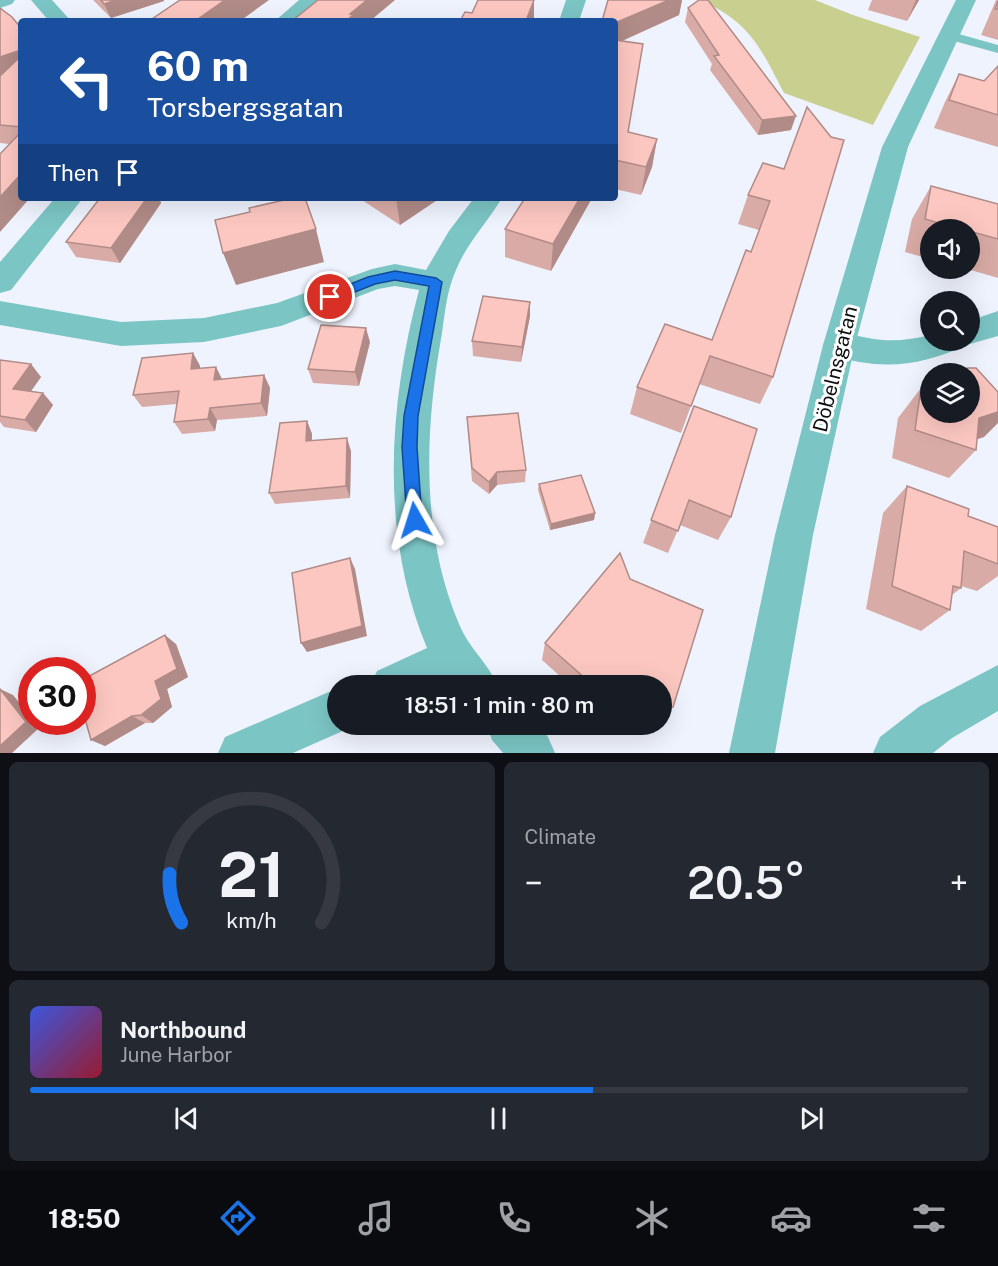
<!DOCTYPE html>
<html lang="en">
<head>
<meta charset="utf-8">
<style>
	:root { --surface:#171b24; --page:#242831; --text:#f1f3f6; --muted:#9ea1a6; --line:#363941; --accent:#1a73e8 }
	body { margin:0; font-family:"Public Sans",sans-serif; background:var(--page); color:var(--text); height:100vh; display:flex; flex-direction:column; font-size:22px; white-space:nowrap }
	* { box-sizing:border-box; margin:0 }
	p { font-size:20px; color:var(--muted) }
	.icon { flex:none; width:33px; height:33px; fill:none; stroke:currentColor; stroke-width:2; stroke-linecap:round; stroke-linejoin:round }
	.map { position:relative; height:753px; overflow:hidden }
	.sheet { display:flex; flex-direction:column; gap:9px; padding:9px; background:#0d0f14; flex:1 }
	.sheet>* { flex:none }
	.banner { position:absolute; left:18px; top:18px; width:600px; height:183px; border-radius:6px; box-shadow:0 6px 24px #0002; background:#1a4fa0; color:#fff; overflow:hidden }
	.fabs { position:absolute; left:920px; top:219px; display:grid; gap:12px }
	.fabs a { display:grid; place-items:center; width:60px; height:60px; border-radius:50%; background:var(--surface); box-shadow:0 6px 24px #0002; font-size:30px }
	.speed { position:absolute; left:18px; top:657px; display:flex; gap:12px; font-size:30px; font-weight:700; text-align:center }
	.speed>* { display:grid; place-content:center; width:78px; height:78px; border-radius:50%; background:var(--surface); box-shadow:0 6px 24px #0002; line-height:1 }
	.speed .limit { border:9px solid #d22; background:#fff; color:#111 }
	.pin { position:absolute; display:grid; place-items:center; width:51px; height:51px; color:#fff; margin:-26px; border:3px solid #fff; border-radius:50%; box-shadow:0 2px 6px #0007 }
	.me { position:absolute; width:66px; margin:-33px; rotate:354deg; stroke-linejoin:round; filter:drop-shadow(0 0 4px #0008) }
	.turn { display:flex; align-items:center; gap:21px; height:126px; padding:0 30px; font-size:27px }
	.turn .icon { width:78px; height:78px; stroke-width:2.5 }
	.turn b { display:block; font-size:42px; line-height:51px }
	.then { display:flex; align-items:center; height:57px; padding:0 30px; background:#0003; gap:12px; font-size:22px }
	.big { font-size:45px; font-weight:600; line-height:1.1 }
	.sheet .card { flex:1; display:flex; flex-direction:column; justify-content:center; gap:9px; min-width:0; padding:0 21px; border-radius:9px; background:var(--page) }
	.sheet .dial { align-items:center; gap:0 }
	.dial svg { height:156px; overflow:visible; fill:none; stroke:var(--line); stroke-width:7; stroke-linecap:round; text-anchor:middle }
	.dial text { fill:var(--text); stroke:none }
	.song { display:flex; align-items:center; gap:18px }
	.cover { width:72px; height:72px; border-radius:9px; background:linear-gradient(135deg,hsl(230 70% 55%),hsl(350 70% 35%)) }
	.played { height:6px; border-radius:3px; background:linear-gradient(90deg,var(--accent) 60%,var(--line) 60%) }
	.keys { display:flex; justify-content:space-around; direction:ltr }
	.heat { display:flex; justify-content:space-between; align-items:center; font-size:33px; direction:ltr }
	.sheet .tiles { flex:1; display:grid; gap:9px; grid-template-columns:1fr 1fr }
	.card:last-child { grid-column:span 2 }
	.trip { position:absolute; left:327px; top:675px; width:345px; height:60px; border-radius:30px; background:var(--surface); box-shadow:0 6px 24px #0002; font-weight:600; line-height:60px; text-align:center }
	.dock { display:flex; height:96px; justify-content:space-around; align-items:center; background:#090b0e; color:var(--muted) }
	.dock .icon { width:42px; height:42px }
	.dock .on { color:var(--accent) }
	.dock b { font-size:27px; color:var(--text) }
	.map>svg:first-child { display:block }
</style>
</head>
<body>
<div class="map">
<svg width="998" height="753" viewBox="0 0 998 753">
	<rect width="100%" height="100%" fill="#eff3fe"/>
	<!-- green -->
	<path fill="#c9d08f" d="M700,0H815L853,15L920,37L873,125L784,93C760,47 750,22 700,0Z"/>
	<g fill="none" stroke-linecap="round" stroke-linejoin="round">
		<!-- service -->
		<polygon fill="#7cc5c5" fill-rule="evenodd" points="948,31 998,45 998,53 943,38 941,35 943,32"/>
		<!-- minor -->
		<g fill="#7cc5c5" fill-rule="evenodd">
			<polygon points="0,0 15,0 12,4 0,8"/>
			<polygon points="31,0 52,0 71,21 49,21"/>
			<polygon points="299,0 322,0 298,21 275,21"/>
			<polygon points="566,0 586,0 579,21 559,21"/>
			<polygon points="55,198 83,198 11,290 0,293 0,262"/>
			<path d="M474,198H502C487,223 467,243 456,270C447,290 445,311 442,333C425,428 420,532 459,624C468,647 488,663 498,686H448L446,683L441,686H370L377,671L427,648C380,535 388,406 419,290L395,286L378,289L281,326L204,342L121,346L0,325V301L121,322L204,318L277,303L372,269L395,264L426,270L449,231Z"/>
			<path d="M998,311V336C988,339 976,342 967,345C918,367 881,371 828,354L823,345L828,336C846,330 864,339 883,340C899,341 915,339 930,335V340H969V321Z"/>
			<polygon points="998,665 998,711 952,738 933,753 873,753 880,737 920,706"/>
			<polygon points="338,688 338,724 354,726 293,753 218,753 225,737"/>
			<polygon points="486,724 538,724 548,737 555,753 503,753 492,740"/>
		</g>
		<!-- tertiary -->
		<polygon fill="#7cc5c5" fill-rule="evenodd" points="956,0 976,0 908,147 855,345 813,535 775,753 729,753 775,535 823,345 882,147"/>
	</g>
	<!-- wall -->
	<g fill="#d9aba6">
		<polygon points="93,0 164,0 164,1 111,18"/>
		<polygon points="608,0 682,0 679,15 622,41 629,132 657,139 652,167 641,195 615,189 615,21"/>
		<polygon points="872,0 919,0 907,21 868,10"/>
		<polygon points="996,0 998,0 998,40 981,35"/>
		<polygon points="0,8 21,28 21,198 9,144 0,143"/>
		<polygon points="688,8 791,130 758,135 710,70 712,64 685,22"/>
		<polygon points="998,66 998,147 934,128 945,102 959,74 984,81"/>
		<polygon points="784,168 773,377 760,404 699,384 681,433 630,414 637,387 712,340 751,252 759,230 738,224 748,195"/>
		<polygon points="931,186 998,204 998,278 964,268 969,268 969,230 930,230 930,259 905,252 912,219"/>
		<polygon points="100,198 159,198 161,203 120,263 76,257 66,242"/>
		<polygon points="359,198 440,198 400,225"/>
		<polygon points="592,198 551,271 505,257 505,229"/>
		<polygon points="530,316 521,362 473,356 472,341"/>
		<polygon points="370,342 359,386 313,383 308,369"/>
		<polygon points="193,353 200,366 200,368 222,379 264,375 270,388 267,416 217,420 215,431 182,434 174,422 177,404 142,407 133,395"/>
		<polygon points="0,360 41,377 31,391 43,393 53,405 36,432 4,427 0,422"/>
		<polygon points="921,388 984,437 977,439 976,450 949,478 892,458 898,418"/>
		<polygon points="694,406 731,517 718,540 680,525 668,553 643,543"/>
		<polygon points="307,421 312,434 312,441 351,451 350,498 275,504 269,493"/>
		<polygon points="468,431 526,470 525,482 497,485 489,494 472,481"/>
		<polygon points="539,484 595,513 594,520 550,530 538,490"/>
		<polygon points="907,486 968,516 998,527 998,576 977,591 961,586 961,588 952,595 950,610 921,631 866,609 883,513"/>
		<polygon points="620,553 630,579 703,610 673,707 662,721 662,686 571,686 542,660 545,643"/>
		<polygon points="176,644 188,677 167,689 172,707 153,723 145,723 105,746 91,740"/>
		<polygon points="615,724 647,724 622,731"/>
	</g>
	<!-- shaded-wall -->
	<g fill="#b08b87">
		<polygon points="116,0 164,0 164,1 111,18 104,4"/>
		<polygon points="225,0 269,0 240,21 195,21"/>
		<polygon points="367,0 395,0 370,21 346,21 350,14"/>
		<polygon points="534,0 534,21 526,21"/>
		<polygon points="669,0 682,0 679,15 615,44 615,23"/>
		<polygon points="916,0 919,0 907,21"/>
		<polygon points="21,50 21,73 0,81 0,57"/>
		<polygon points="796,116 791,130 758,135 762,120"/>
		<polygon points="657,139 652,167 641,195 646,167"/>
		<polygon points="21,174 21,198 30,198 0,232 0,197"/>
		<polygon points="147,198 159,198 161,203 120,263 111,248"/>
		<polygon points="396,198 440,198 400,225"/>
		<polygon points="580,198 592,198 551,271 553,244"/>
		<polygon points="316,229 324,262 236,285 223,253"/>
		<polygon points="530,302 530,316 521,362 522,347"/>
		<polygon points="366,328 370,342 359,386 355,372"/>
		<polygon points="193,353 200,366 198,382 191,369"/>
		<polygon points="31,364 41,377 24,401 13,389"/>
		<polygon points="216,367 222,379 214,380"/>
		<polygon points="264,375 270,388 267,416 261,403"/>
		<polygon points="43,393 53,405 36,432 25,420"/>
		<polygon points="210,408 217,420 215,431 208,419"/>
		<polygon points="998,412 998,423 984,437 959,445 979,418"/>
		<polygon points="307,421 312,434 311,454 306,441"/>
		<polygon points="347,438 351,451 350,498 346,486"/>
		<polygon points="497,472 497,485 489,494 489,482"/>
		<polygon points="595,513 594,520 550,530 551,524"/>
		<polygon points="350,558 355,569 367,636 307,652 301,643"/>
		<polygon points="165,635 176,644 188,677 167,689 172,707 153,723 141,715 155,681"/>
		<polygon points="0,689 13,695 32,718 32,722 34,722 39,728 12,753 0,753"/>
		<polygon points="673,707 662,721 662,709"/>
		<polygon points="132,716 145,723 105,746 91,740"/>
		<polygon points="625,724 647,724 622,731"/>
	</g>
	<!-- building -->
	<g fill="#fcc7c1" stroke="#b08b87" stroke-width="1.5">
		<polygon points="101,0 116,0 104,4"/>
		<polygon points="180,0 225,0 195,21 149,21"/>
		<polygon points="318,0 367,0 350,14 353,15 346,21 292,21"/>
		<polygon points="478,0 534,0 526,21 460,21 465,12 472,13"/>
		<polygon points="608,0 669,0 615,23 615,21 602,21"/>
		<polygon points="699,0 708,0 796,116 762,120 714,56 719,55 688,8"/>
		<polygon points="998,1 998,9 995,9"/>
		<polygon points="0,8 12,17 21,28 21,50 0,57"/>
		<polygon points="615,40 643,44 628,132 657,139 646,167 615,160"/>
		<polygon points="21,56 21,127 0,125 0,76"/>
		<polygon points="998,66 998,115 949,100 959,74 984,81"/>
		<polygon points="807,107 831,137 844,140 773,377 710,356 691,406 637,387 665,324 712,340 746,250 751,252 770,201 748,195 763,163 784,169"/>
		<polygon points="21,132 21,174 0,197 0,154"/>
		<polygon points="931,186 998,204 998,239 969,231 969,230 962,230 925,219"/>
		<polygon points="100,198 147,198 111,248 66,242"/>
		<polygon points="293,198 305,198 316,229 223,253 215,220 250,212 249,208"/>
		<polygon points="525,198 580,198 553,244 505,229"/>
		<polygon points="483,296 530,302 522,347 472,341"/>
		<polygon points="321,325 366,328 355,372 308,369"/>
		<polygon points="193,353 191,369 216,367 214,380 264,375 261,403 210,408 208,419 174,422 179,391 133,395 142,358"/>
		<polygon points="0,360 31,364 13,389 43,393 25,420 0,416"/>
		<polygon points="968,368 976,368 998,392 998,412 979,418 976,450 915,430 921,388 929,379 930,379 930,412 969,412 969,374 948,374"/>
		<polygon points="694,406 757,429 731,517 689,500 678,531 651,520"/>
		<polygon points="518,413 526,470 497,472 489,482 472,468 467,417"/>
		<polygon points="307,421 306,441 347,438 346,486 269,493 280,423"/>
		<polygon points="581,475 595,513 551,524 539,484"/>
		<polygon points="907,486 969,509 968,516 998,527 998,564 964,551 961,588 953,586 950,610 892,586"/>
		<polygon points="620,553 630,579 703,610 673,707 662,709 662,686 594,686 545,643"/>
		<polygon points="350,558 362,626 301,643 292,573"/>
		<polygon points="165,635 177,669 155,681 161,699 141,715 132,716 91,740 82,708 82,680"/>
		<polygon points="0,689 26,722 0,746"/>
	</g>
	<!-- route -->
	<polygon fill="#1a73e8" stroke="#114b97" stroke-width="1.5" points="395,271 436,278 442,282 418,416 417,447 422,520 420,525 415,527 409,525 407,520 402,447 404,416 429,286 395,280 375,284 330,302 324,297 325,294 368,277"/>
	<g text-anchor="middle" dominant-baseline="central" stroke-width="6" stroke-linejoin="round" paint-order="stroke">
		<!-- street labels -->
		<g font-size="20" fill="#0c0d10" stroke="#fff">
			<text transform="translate(835 369) rotate(-76)">Döbelnsgatan</text>
		</g>
	</g>
</svg>
<div class="fabs">
<a><svg class="icon" aria-label="sound" viewBox="0 0 24 24"><path d="M4 9h4l5-4v14l-5-4H4zM17 9q2 3 0 6"/></svg></a>
<a><svg class="icon" aria-label="search" viewBox="0 0 24 24"><circle cx="10" cy="10" r="6"/><path d="M15 15l6 6"/></svg></a>
<a><svg class="icon" aria-label="layers" viewBox="0 0 24 24"><path d="M12 4l9 5-9 5-9-5zM3 14l9 5 9-5"/></svg></a>
</div>
<div class="speed"><div class="limit">30</div></div>
<div class="pin" style="left:330px;top:297px;background:#d93025"><svg class="icon" aria-label="arrive" viewBox="0 0 24 24"><path d="M6 21V4h12l-3 4 3 4H6"/></svg></div>
<svg class="me" style="left:415px;top:520px" viewBox="-20 -20 40 40"><path d="M0-17L14 15 0 8-14 15z" fill="#1a73e8" stroke="#fff" stroke-width="4"/></svg>
<div class="trip">18:51 · 1 min · 80 m</div>
<div class="banner">
<div class="turn"><svg class="icon" aria-label="left" viewBox="0 0 24 24"><path d="M17 20v-9H6M10 6l-5 5 5 5"/></svg><div><b>60 m</b>Torsbergsgatan</div></div>
<div class="then">Then<svg class="icon" aria-label="arrive" viewBox="0 0 24 24"><path d="M6 21V4h12l-3 4 3 4H6"/></svg></div>
</div>
</div>
<section class="sheet">
<div class="tiles">
<div class="card dial"><svg viewBox="0 0 100 80">
<path d="M14 69A42 42 0 1 1 86 69"/>
<path d="M14 69A42 42 0 0 1 8 44" stroke="#1a73e8"/>
<text x="50" y="56" font-size="32" font-weight="700">21</text>
<text x="50" y="72" font-size="11">km/h</text>
</svg></div>
<div class="card"><p>Climate</p>
<div class="heat"><a>−</a><b class="big">20.5°</b><a>+</a></div>
</div>
<div class="card">
<div class="song"><i class="cover"></i><div><b>Northbound</b><p>June Harbor</p></div></div>
<div class="played"></div>
<div class="keys"><svg class="icon" aria-label="previous" viewBox="0 0 24 24"><path d="M18 5L8 12l10 7zM5 5v14"/></svg><svg class="icon" aria-label="pause" viewBox="0 0 24 24"><path d="M8 5v14M16 5v14"/></svg><svg class="icon" aria-label="next" viewBox="0 0 24 24"><path d="M6 5l10 7-10 7zM19 5v14"/></svg></div>
</div>
</div>
</section>
<nav class="dock">
<b>18:50</b>
<svg class="icon on" aria-label="directions" viewBox="0 0 24 24"><path d="M12 3l9 9-9 9-9-9zM9 14v-3h6M13 9l2 2-2 2"/></svg>
<svg class="icon" aria-label="music" viewBox="0 0 24 24"><path d="M9 18V5l10-2v13"/><circle cx="6" cy="18" r="3"/><circle cx="16" cy="16" r="3"/></svg>
<svg class="icon" aria-label="phone" viewBox="0 0 24 24"><path d="M5 4h4l2 5-3 2q2 4 5 5l2-3 5 2v4C11 20 4 13 5 4z"/></svg>
<svg class="icon" aria-label="climate" viewBox="0 0 24 24"><path d="M12 3v18M4 7l16 10M4 17L20 7"/></svg>
<svg class="icon" aria-label="car" viewBox="0 0 24 24"><path d="M5 17H2v-5l4-1 3-4h7l3 4 3 1v5h-3M9 17h6M6 11h13"/><circle cx="7" cy="17" r="2"/><circle cx="17" cy="17" r="2"/></svg>
<svg class="icon" aria-label="filters" viewBox="0 0 24 24"><path d="M4 7h16M4 17h16"/><circle cx="9" cy="7" r="2"/><circle cx="15" cy="17" r="2"/></svg>
</nav>
</body>
</html>
